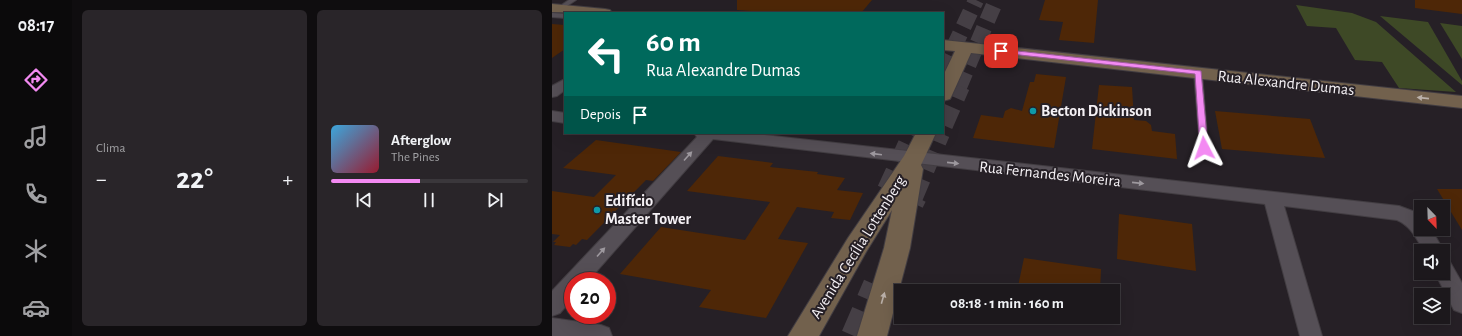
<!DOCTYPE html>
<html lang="pt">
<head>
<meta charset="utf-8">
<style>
	:root { --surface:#1c181c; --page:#292529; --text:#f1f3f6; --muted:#a0a0a3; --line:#3a373b; --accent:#f38af2 }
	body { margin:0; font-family:"Alegreya Sans",sans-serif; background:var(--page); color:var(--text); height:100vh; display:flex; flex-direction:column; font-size:15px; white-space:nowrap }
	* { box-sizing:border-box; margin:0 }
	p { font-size:13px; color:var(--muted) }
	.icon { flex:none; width:22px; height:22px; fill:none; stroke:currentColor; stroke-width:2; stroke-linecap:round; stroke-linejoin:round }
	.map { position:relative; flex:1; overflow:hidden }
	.sheet { display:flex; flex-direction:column; gap:10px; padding:10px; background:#0f0d0f; width:480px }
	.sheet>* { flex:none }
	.top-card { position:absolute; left:12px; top:12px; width:380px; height:122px; border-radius:0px; box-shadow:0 4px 16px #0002,0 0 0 1px var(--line); background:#00695c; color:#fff; overflow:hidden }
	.needle { width:26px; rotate:157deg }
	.controls { position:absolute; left:862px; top:200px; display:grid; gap:8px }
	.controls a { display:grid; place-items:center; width:36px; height:36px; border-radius:0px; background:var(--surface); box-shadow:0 4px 16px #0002,0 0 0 1px var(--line); font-size:20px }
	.speed { position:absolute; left:12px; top:272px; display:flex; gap:8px; font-size:20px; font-weight:700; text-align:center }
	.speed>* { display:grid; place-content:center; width:52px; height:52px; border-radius:50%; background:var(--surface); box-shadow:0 4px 16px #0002,0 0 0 1px var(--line); line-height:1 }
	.speed .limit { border:6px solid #d22; background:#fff; color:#111 }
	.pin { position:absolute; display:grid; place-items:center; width:34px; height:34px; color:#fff; margin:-17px; border-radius:8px; box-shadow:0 2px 6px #0006 }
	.me { position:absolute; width:44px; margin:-22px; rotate:356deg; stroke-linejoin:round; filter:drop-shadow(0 0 3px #0008) }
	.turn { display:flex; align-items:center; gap:14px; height:84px; padding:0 16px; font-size:18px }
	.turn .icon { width:52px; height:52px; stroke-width:2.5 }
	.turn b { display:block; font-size:28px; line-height:34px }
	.then { display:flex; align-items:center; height:38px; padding:0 16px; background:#0003; gap:8px; font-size:15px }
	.big { font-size:30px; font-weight:700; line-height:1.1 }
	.sheet .card { flex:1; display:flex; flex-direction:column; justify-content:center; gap:6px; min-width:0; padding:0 14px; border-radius:6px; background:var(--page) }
	.song { display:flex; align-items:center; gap:12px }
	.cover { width:48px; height:48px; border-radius:6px; background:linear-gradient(135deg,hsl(200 70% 55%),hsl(350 70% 35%)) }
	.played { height:4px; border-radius:2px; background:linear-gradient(90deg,var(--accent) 45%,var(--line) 45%) }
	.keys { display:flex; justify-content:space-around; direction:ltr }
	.heat { display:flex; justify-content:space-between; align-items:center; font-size:22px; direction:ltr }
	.sheet .tiles { flex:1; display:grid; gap:10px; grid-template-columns:repeat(2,1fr) }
	.trip { position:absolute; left:342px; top:284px; width:226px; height:40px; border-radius:0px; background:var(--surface); box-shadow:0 4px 16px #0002,0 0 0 1px var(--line); font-weight:700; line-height:40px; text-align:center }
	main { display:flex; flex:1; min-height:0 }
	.tab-bar { display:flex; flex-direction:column; width:72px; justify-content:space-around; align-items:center; background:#0b0a0b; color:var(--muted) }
	.tab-bar .icon { width:28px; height:28px }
	.tab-bar .on { color:var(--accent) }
	.tab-bar b { font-size:18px; color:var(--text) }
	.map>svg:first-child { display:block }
</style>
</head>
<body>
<main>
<nav class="tab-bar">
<b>08:17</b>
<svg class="icon on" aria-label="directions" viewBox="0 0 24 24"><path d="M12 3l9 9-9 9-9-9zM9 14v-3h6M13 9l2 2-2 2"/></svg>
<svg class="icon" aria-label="music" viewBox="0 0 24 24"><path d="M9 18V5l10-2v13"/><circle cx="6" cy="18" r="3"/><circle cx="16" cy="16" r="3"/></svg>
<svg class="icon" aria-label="phone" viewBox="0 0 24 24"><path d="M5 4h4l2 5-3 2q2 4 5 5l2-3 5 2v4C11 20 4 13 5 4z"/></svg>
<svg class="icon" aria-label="climate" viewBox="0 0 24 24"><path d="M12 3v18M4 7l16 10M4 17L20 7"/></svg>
<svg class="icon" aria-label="car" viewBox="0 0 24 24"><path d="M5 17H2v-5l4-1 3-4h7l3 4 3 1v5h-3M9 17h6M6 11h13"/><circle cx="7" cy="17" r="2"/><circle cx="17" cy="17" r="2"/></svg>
</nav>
<section class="sheet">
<div class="tiles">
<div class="card"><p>Clima</p>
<div class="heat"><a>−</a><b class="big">22°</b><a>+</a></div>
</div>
<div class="card">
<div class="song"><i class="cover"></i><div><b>Afterglow</b><p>The Pines</p></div></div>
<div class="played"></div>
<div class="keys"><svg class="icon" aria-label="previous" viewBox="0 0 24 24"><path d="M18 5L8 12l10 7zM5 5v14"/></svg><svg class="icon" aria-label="pause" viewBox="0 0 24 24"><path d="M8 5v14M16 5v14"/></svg><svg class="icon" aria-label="next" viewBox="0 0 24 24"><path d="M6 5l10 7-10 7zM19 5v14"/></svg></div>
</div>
</div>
</section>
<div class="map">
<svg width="910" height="336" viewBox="0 0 910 336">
	<rect width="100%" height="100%" fill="#262026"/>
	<!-- green -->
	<g fill="#3e4926">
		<polygon points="744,5 800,13 824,22 904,92 847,88 830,62 803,60 784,28 755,26"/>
		<polygon points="828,16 876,22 910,81 910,85"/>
		<polygon points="888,23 910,26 910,59"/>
	</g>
	<!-- building -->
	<g fill="#4e2707">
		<polygon points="185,0 320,0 309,13 225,13 185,10"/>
		<polygon points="493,0 546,0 542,43 507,40 511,22 487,20"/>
		<polygon points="863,0 910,0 910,14 863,8"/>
		<polygon points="0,24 13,25 13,49 0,58"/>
		<polygon points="484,74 514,77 502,148 421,138 429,115 451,118 453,111 459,108 470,111 478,82 482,82"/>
		<polygon points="547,85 580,87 582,120 594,121 599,125 600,131 623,134 625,159 540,149"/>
		<polygon points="663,111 758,119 773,158 670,149"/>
		<polygon points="44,140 129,152 101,181 94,180 35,240 30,239 24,245 21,244 18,247 2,245 4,242 1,242 8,235 0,234 0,191 42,197 64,175 11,168"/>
		<polygon points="166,156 221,163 218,167 266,172 265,174 293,178 285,190 311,193 298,220 279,218 282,212 245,207 226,239 256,243 214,318 147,307 159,290 68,274 109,227 193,240 218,202 135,191"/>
		<polygon points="885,189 910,189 910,230"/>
		<polygon points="567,214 640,224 644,271 565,259"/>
		<polygon points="472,258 549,269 548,291 465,291"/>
	</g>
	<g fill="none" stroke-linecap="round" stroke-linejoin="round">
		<!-- secondary-tunnel-far2 -->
		<g stroke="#453f45" stroke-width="16" stroke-dasharray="16 8" stroke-linecap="butt">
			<polyline points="391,70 424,0"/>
			<polyline points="407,87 444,0"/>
		</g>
		<!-- secondary-tunnel-far1 -->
		<g stroke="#453f45" stroke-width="20" stroke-dasharray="20 10" stroke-linecap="butt">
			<polyline points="391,125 408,86"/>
			<polyline points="335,190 361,133"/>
			<polyline points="361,197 388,133"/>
		</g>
		<!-- secondary-tunnel -->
		<g stroke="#453f45" stroke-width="26" stroke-dasharray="26 13" stroke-linecap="butt">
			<polyline points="359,202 362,196"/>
			<polyline points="302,336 324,285"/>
		</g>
		<defs>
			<g id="lane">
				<polygon points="17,0 24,0 9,10 5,10 5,8"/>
				<polygon points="0,13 13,14 13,18 0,17"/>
				<polygon points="643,71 646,71 650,73 656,148 652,151 648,148 642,73"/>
			</g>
			<g id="street">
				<polygon points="13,79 13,90 5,96 0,97 0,86"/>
				<polygon points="0,111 13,113 13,123 0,121"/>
				<path d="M142,133H195L847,206L866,213L869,216V229H879L892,251L891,253V251H872C864,238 859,226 845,220L732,206L770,336H748L713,204L161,139L36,281H21V298L8,313L0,316V291L145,137Z"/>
				<polygon points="891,259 898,262 910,283 910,313 902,310 883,273 891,273"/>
				<polygon points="0,318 49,325 57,328 60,336 0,336"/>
			</g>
			<g id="secondary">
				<polygon points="0,4 53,9 58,10 60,13 0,12"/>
				<polygon points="391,40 910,96 910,108 419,53 400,95 398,99 391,101 391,76 403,51 391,50"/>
				<polygon points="364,133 384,133 369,165 371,169 358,248 335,336 305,336 332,248 340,210 314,252 267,336 236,336 296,238 352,156"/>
			</g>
		</defs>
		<!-- lane casing -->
		<use href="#lane" stroke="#423d42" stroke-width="2"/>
		<!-- street casing -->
		<use href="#street" stroke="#423d42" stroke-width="2"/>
		<!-- secondary casing -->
		<use href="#secondary" stroke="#423d42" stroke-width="2"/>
		<!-- lane -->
		<use href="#lane" fill="#554f56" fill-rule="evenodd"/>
		<!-- street -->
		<use href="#street" fill="#554f56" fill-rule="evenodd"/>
		<!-- secondary -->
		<use href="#secondary" fill="#72614d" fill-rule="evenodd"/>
	</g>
	<!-- one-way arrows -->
	<defs><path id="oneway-solid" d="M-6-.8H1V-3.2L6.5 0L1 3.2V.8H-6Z"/></defs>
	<g fill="#bab0a9">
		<use href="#oneway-solid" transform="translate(871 98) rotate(-174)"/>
		<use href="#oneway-solid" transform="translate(331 298) rotate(-74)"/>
	</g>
	<g fill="#9d989e">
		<use href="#oneway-solid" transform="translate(324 154) rotate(-173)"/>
		<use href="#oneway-solid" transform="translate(136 156) rotate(-48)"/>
		<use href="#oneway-solid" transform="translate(401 163) rotate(6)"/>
		<use href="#oneway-solid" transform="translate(586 183) rotate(6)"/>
		<use href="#oneway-solid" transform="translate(49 252) rotate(-48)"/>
	</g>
	<!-- route -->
	<polygon fill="#f38af2" stroke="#9e5a9d" points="447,49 649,71 656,148 652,151 648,148 643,74 449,53 447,52"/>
	<!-- markers -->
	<g fill="#0f9aa8" stroke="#262026" stroke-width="1.5">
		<circle cx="481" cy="111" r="4"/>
		<circle cx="45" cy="210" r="4"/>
	</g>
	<g text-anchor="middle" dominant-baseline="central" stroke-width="4" stroke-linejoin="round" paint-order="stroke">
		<!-- street labels -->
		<g font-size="16" fill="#f5f1f5" stroke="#262026">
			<text transform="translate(734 83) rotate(6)">Rua Alexandre Dumas</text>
			<text transform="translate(498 174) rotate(6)">Rua Fernandes Moreira</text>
			<text transform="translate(306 247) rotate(-58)">Avenida Cecília Lottenberg</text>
		</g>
		<!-- poi labels -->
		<g font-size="16" font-weight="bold" fill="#f5f1f5" stroke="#262026" text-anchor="start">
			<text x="489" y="111">Becton Dickinson</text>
			<text x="53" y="201">Edifício<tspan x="53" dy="18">Master Tower</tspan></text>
		</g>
	</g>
</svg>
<div class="controls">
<a><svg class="needle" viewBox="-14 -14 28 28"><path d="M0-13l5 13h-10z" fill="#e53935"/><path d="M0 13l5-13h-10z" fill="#a0a0a3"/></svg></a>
<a><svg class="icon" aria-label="sound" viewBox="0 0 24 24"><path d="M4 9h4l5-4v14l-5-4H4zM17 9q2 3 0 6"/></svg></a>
<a><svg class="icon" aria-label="layers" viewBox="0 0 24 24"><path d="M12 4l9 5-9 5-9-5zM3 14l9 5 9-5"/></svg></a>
</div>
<div class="speed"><div class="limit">20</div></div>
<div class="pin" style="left:449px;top:51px;background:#d93025"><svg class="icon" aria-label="arrive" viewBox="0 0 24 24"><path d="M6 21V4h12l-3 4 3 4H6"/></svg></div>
<svg class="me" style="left:652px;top:148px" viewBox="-20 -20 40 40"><path d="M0-17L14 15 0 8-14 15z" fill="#f38af2" stroke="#fff" stroke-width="4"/></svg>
<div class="trip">08:18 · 1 min · 160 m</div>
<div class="top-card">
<div class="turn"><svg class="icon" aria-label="left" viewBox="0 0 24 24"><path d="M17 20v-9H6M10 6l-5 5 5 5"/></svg><div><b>60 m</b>Rua Alexandre Dumas</div></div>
<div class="then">Depois<svg class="icon" aria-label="arrive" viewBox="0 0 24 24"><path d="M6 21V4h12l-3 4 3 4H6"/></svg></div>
</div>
</div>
</main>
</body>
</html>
